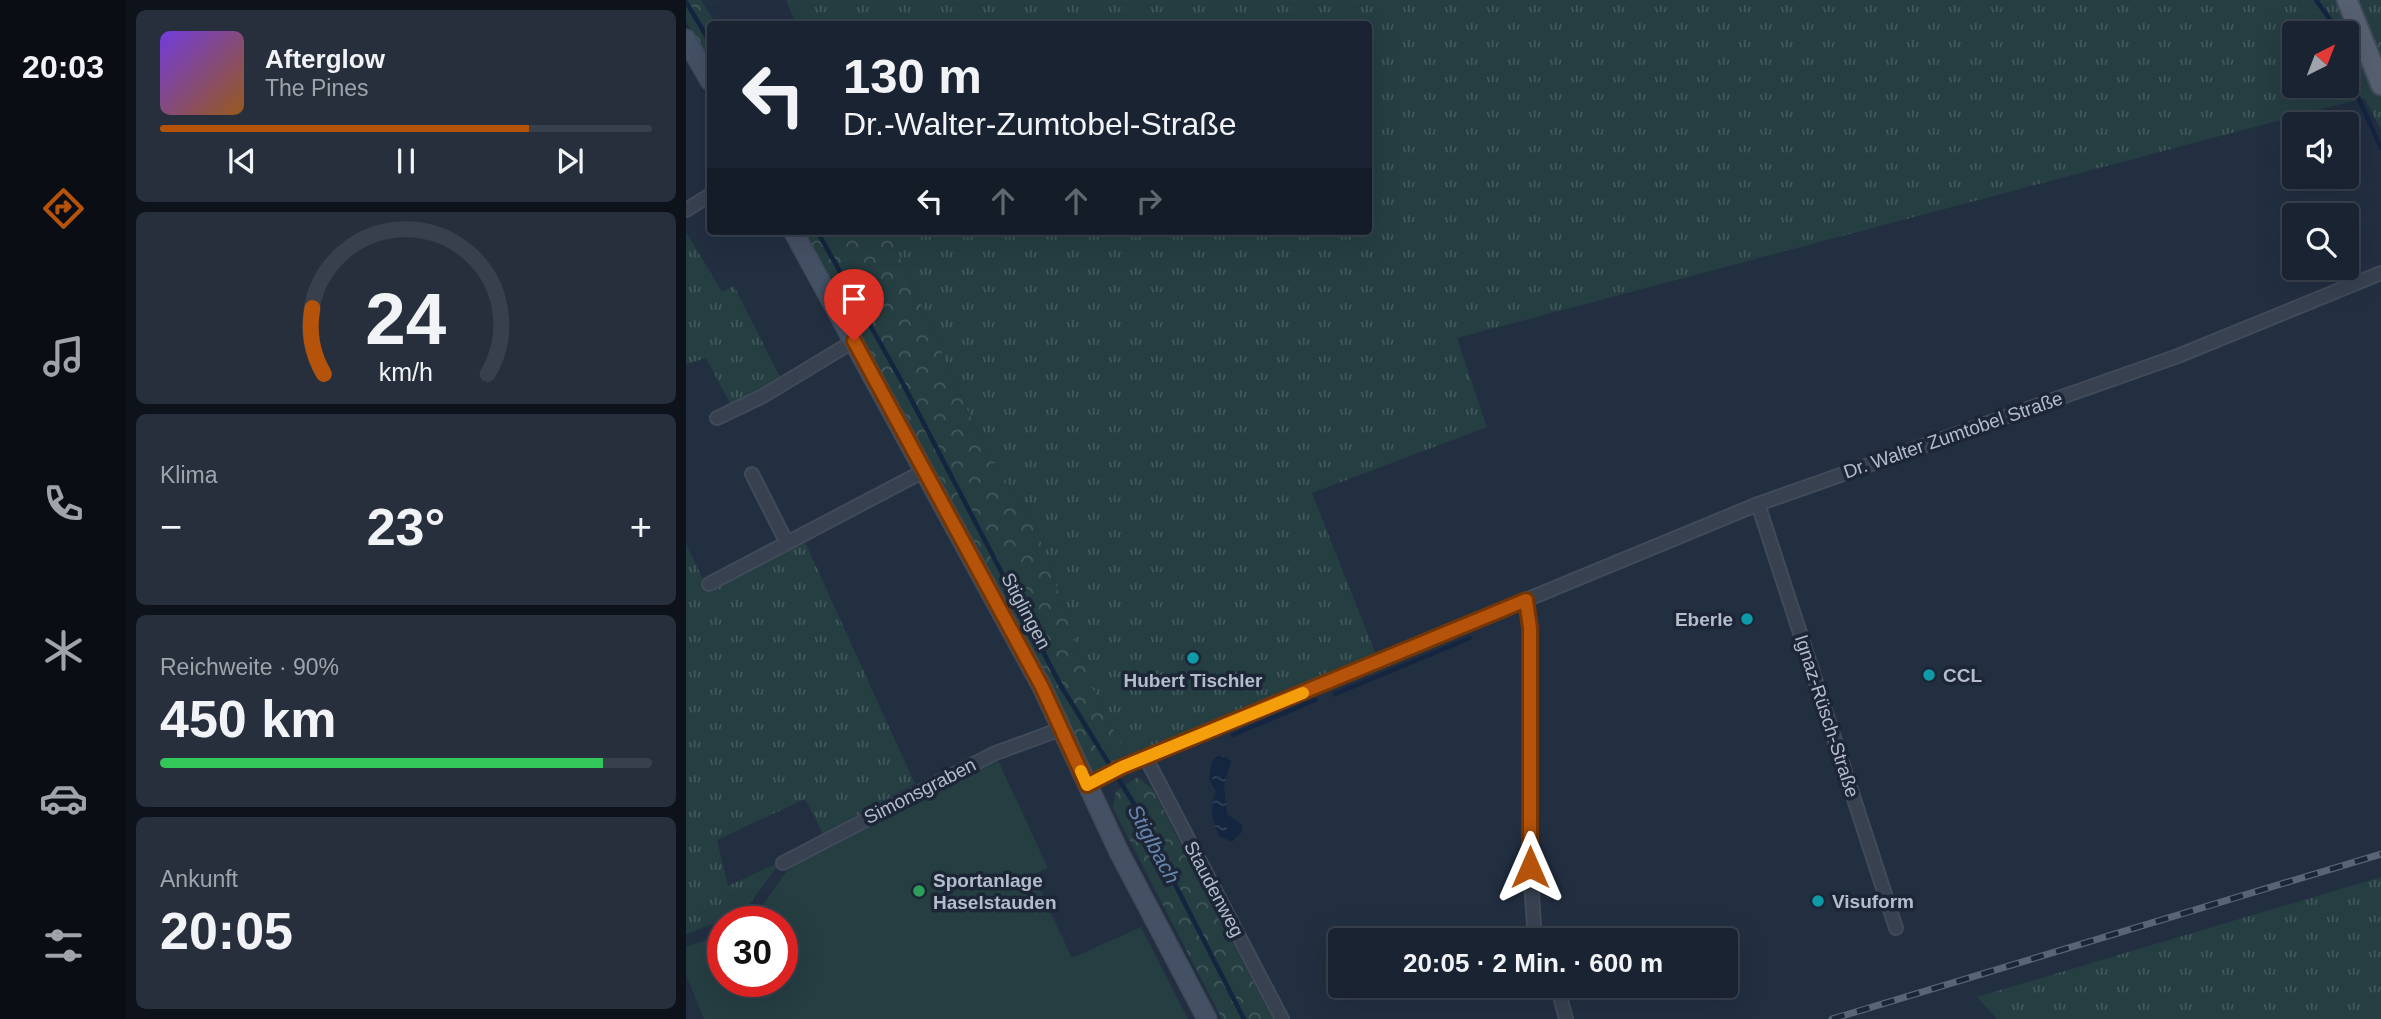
<!DOCTYPE html>
<html lang="de">
<head>
<meta charset="utf-8">
<style>
	:root { --surface:#1a2331; --page:#272f3d; --text:#f1f3f6; --muted:#9fa4ab; --line:#38404d; --accent:#b45309 }
	body { margin:0; font-family:Arial,sans-serif; background:var(--page); color:var(--text); height:100vh; display:flex; flex-direction:column; font-size:26px; white-space:nowrap }
	* { box-sizing:border-box; margin:0 }
	p { font-size:23px; color:var(--muted) }
	.icon { flex:none; width:38px; height:38px; fill:none; stroke:currentColor; stroke-width:2; stroke-linecap:round; stroke-linejoin:round }
	.map { position:relative; flex:1; overflow:hidden }
	.side { display:flex; flex-direction:column; gap:10px; padding:10px; background:#0e131b; width:560px }
	.side>* { flex:none }
	.guide { position:absolute; left:21px; top:21px; width:665px; height:214px; border-radius:7px; box-shadow:0 7px 28px #0002,0 0 0 2px var(--line); background:#1a2331; color:var(--text); overflow:hidden }
	.needle { width:46px; rotate:42deg }
	.buttons { position:absolute; left:1596px; top:21px; display:grid; gap:14px }
	.buttons a { display:grid; place-items:center; width:77px; height:77px; border-radius:7px; background:var(--surface); box-shadow:0 7px 28px #0002,0 0 0 2px var(--line); font-size:35px }
	.speed { position:absolute; left:21px; top:906px; display:flex; gap:14px; font-size:35px; font-weight:700; text-align:center }
	.speed>* { display:grid; place-content:center; width:91px; height:91px; border-radius:50%; background:var(--surface); box-shadow:0 7px 28px #0002,0 0 0 2px var(--line); line-height:1 }
	.speed .limit { border:10px solid #d22; background:#fff; color:#111 }
	.pin { position:absolute; display:grid; place-items:center; width:60px; height:60px; color:#fff; margin:-72px -30px; border-radius:50% 50% 50% 0; rotate:-45deg; box-shadow:0 0 7px #0007 }
	.pin .icon { rotate:45deg }
	.me { position:absolute; width:77px; margin:-38px; rotate:0deg; stroke-linejoin:round; filter:drop-shadow(0 0 5px #0008) }
	.turn { display:flex; align-items:center; gap:24px; height:147px; padding:0 21px; font-size:32px }
	.turn .icon { width:91px; height:91px; stroke-width:2.5 }
	.turn b { display:block; font-size:49px; line-height:60px }
	.lanes { display:flex; align-items:center; height:66px; padding:0 21px; background:#0003; justify-content:center; gap:35px; direction:ltr }
	.lanes .off { opacity:.35 }
	.big { font-size:52px; font-weight:700; line-height:1.1 }
	.side .tile { flex:1; display:flex; flex-direction:column; justify-content:center; gap:10px; min-width:0; padding:0 24px; border-radius:10px; background:var(--page) }
	.side .dial { align-items:center; gap:0 }
	.dial svg { height:182px; overflow:visible; fill:none; stroke:var(--line); stroke-width:7; stroke-linecap:round; text-anchor:middle }
	.dial text { fill:var(--text); stroke:none }
	.song { display:flex; align-items:center; gap:21px }
	.cover { width:84px; height:84px; border-radius:10px; background:linear-gradient(135deg,hsl(260 70% 55%),hsl(30 70% 35%)) }
	.played { height:7px; border-radius:4px; background:linear-gradient(90deg,var(--accent) 75%,var(--line) 75%) }
	.keys { display:flex; justify-content:space-around; direction:ltr }
	.heat { display:flex; justify-content:space-between; align-items:center; font-size:38px; direction:ltr }
	.charge { height:10px; border-radius:5px; background:linear-gradient(90deg,#34c759 90%,var(--line) 0) }
	.trip { position:absolute; left:642px; top:928px; width:410px; height:70px; border-radius:7px; background:var(--surface); box-shadow:0 7px 28px #0002,0 0 0 2px var(--line); font-weight:700; line-height:70px; text-align:center }
	main { display:flex; flex:1; min-height:0 }
	.tabs { display:flex; flex-direction:column; width:126px; justify-content:space-around; align-items:center; background:#0a0e14; color:var(--muted) }
	.tabs .icon { width:49px; height:49px }
	.tabs .on { color:var(--accent) }
	.tabs b { font-size:32px; color:var(--text) }
	.map>svg:first-child { display:block }
</style>
</head>
<body>
<main>
<nav class="tabs">
<b>20:03</b>
<svg class="icon on" aria-label="directions" viewBox="0 0 24 24"><path d="M12 3l9 9-9 9-9-9zM9 14v-3h6M13 9l2 2-2 2"/></svg>
<svg class="icon" aria-label="music" viewBox="0 0 24 24"><path d="M9 18V5l10-2v13"/><circle cx="6" cy="18" r="3"/><circle cx="16" cy="16" r="3"/></svg>
<svg class="icon" aria-label="phone" viewBox="0 0 24 24"><path d="M5 4h4l2 5-3 2q2 4 5 5l2-3 5 2v4C11 20 4 13 5 4z"/></svg>
<svg class="icon" aria-label="climate" viewBox="0 0 24 24"><path d="M12 3v18M4 7l16 10M4 17L20 7"/></svg>
<svg class="icon" aria-label="car" viewBox="0 0 24 24"><path d="M5 17H2v-5l4-1 3-4h7l3 4 3 1v5h-3M9 17h6M6 11h13"/><circle cx="7" cy="17" r="2"/><circle cx="17" cy="17" r="2"/></svg>
<svg class="icon" aria-label="filters" viewBox="0 0 24 24"><path d="M4 7h16M4 17h16"/><circle cx="9" cy="7" r="2"/><circle cx="15" cy="17" r="2"/></svg>
</nav>
<section class="side">
<div class="tile">
<div class="song"><i class="cover"></i><div><b>Afterglow</b><p>The Pines</p></div></div>
<div class="played"></div>
<div class="keys"><svg class="icon" aria-label="previous" viewBox="0 0 24 24"><path d="M18 5L8 12l10 7zM5 5v14"/></svg><svg class="icon" aria-label="pause" viewBox="0 0 24 24"><path d="M8 5v14M16 5v14"/></svg><svg class="icon" aria-label="next" viewBox="0 0 24 24"><path d="M6 5l10 7-10 7zM19 5v14"/></svg></div>
</div>
<div class="tile dial"><svg viewBox="0 0 100 80">
<path d="M14 69A42 42 0 1 1 86 69"/>
<path d="M14 69A42 42 0 0 1 9 40" stroke="#b45309"/>
<text x="50" y="56" font-size="32" font-weight="700">24</text>
<text x="50" y="72" font-size="11">km/h</text>
</svg></div>
<div class="tile"><p>Klima</p>
<div class="heat"><a>−</a><b class="big">23°</b><a>+</a></div>
</div>
<div class="tile"><p>Reichweite · 90%</p><b class="big">450 km</b><div class="charge"></div></div>
<div class="tile"><p>Ankunft</p><b class="big">20:05</b></div>
</section>
<div class="map">
<svg width="1695" height="1019" viewBox="0 0 1695 1019">
	<defs>
		<pattern id="grass-tufts" width="24" height="20" patternUnits="userSpaceOnUse" patternTransform="scale(1.75)"><rect width="24" height="20" fill="#253e42"/><path d="M3 7l-1-3M5 7V3M7 7l1-3M15 17l-1-3M17 17v-4M19 17l1-3" fill="none" stroke="#42585c"/></pattern>
		<pattern id="forest-crowns" width="20" height="18" patternUnits="userSpaceOnUse" patternTransform="scale(1.75)"><rect width="20" height="18" fill="#253e42"/><path d="M2 6a3 3 0 1 1 6 0M12 15a3 3 0 1 1 6 0" fill="none" stroke="#42585c"/></pattern>
		<pattern id="water-ripples" width="26" height="14" patternUnits="userSpaceOnUse" patternTransform="scale(1.75)"><rect width="26" height="14" fill="#142540"/><path d="M2 4q2-2 4 0t4 0M15 11q2-2 4 0t4 0" fill="none" stroke="#34435a"/></pattern>
	</defs>
	<rect width="100%" height="100%" fill="#222f41"/>
	<!-- grass -->
	<g fill="url(#grass-tufts)" fill-rule="evenodd">
		<path d="M100,0H1695V130L1678,98L771,338L801,427L626,493L692,660L444,763L405,686L348,522L300,452L202,231H682V24H110ZM1608,33H1661V86H1608Z"/>
		<polygon points="0,232 36,292 48,286 95,379 45,405 20,358 0,364"/>
		<polygon points="119,542 229,784 137,834 119,799 31,840 42,886 94,862 58,912 0,934 0,544 22,589"/>
		<polygon points="1695,877 1695,1019 1311,1019 1291,997"/>
	</g>
	<!-- forest -->
	<g fill="url(#forest-crowns)">
		<polygon points="0,0 15,0 30,24 24,24 24,64 0,21"/>
		<polygon points="118,231 202,231 300,452 348,522 405,685 444,763 403,782 366,691 327,611 244,473"/>
		<polygon points="452,777 466,789 587,1019 536,1019 427,808 430,791"/>
	</g>
	<!-- garden -->
	<polygon fill="#253e42" points="310,756 362,868 347,875 386,958 455,927 502,1019 18,1019 0,975 0,947 37,934 37,982 96,982 96,922 65,922 102,869"/>
	<!-- water -->
	<path fill="url(#water-ripples)" d="M531,756H539L545,761L538,785L541,814L556,825V832L546,842L533,836C527,823 522,805 530,792L523,779L526,761Z"/>
	<g fill="none" stroke-linecap="round" stroke-linejoin="round">
		<!-- stream -->
		<g stroke="#142540" stroke-width="4.5">
			<polyline points="1630,0 1645,21 1647,33"/>
			<polyline points="0,2 24,42"/>
			<polyline points="1661,73 1695,148"/>
			<polyline points="131,231 215,380 375,686 448,804 558,1019"/>
			<polyline points="649,694 784,638"/>
			<polyline points="547,735 629,700"/>
		</g>
		<defs>
			<g id="street">
				<polyline points="0,210 24,195"/>
				<polyline points="31,418 77,396 168,341"/>
				<polyline points="66,474 101,543"/>
				<polyline points="1072,504 1210,928"/>
				<polyline points="23,584 238,471"/>
				<polyline points="840,600 844,628 843,852 849,940"/>
				<polyline points="460,758 596,1019"/>
				<polyline points="401,784 436,767 1072,504 1492,356 1695,273"/>
				<polyline points="97,863 307,754 375,729"/>
				<polyline points="871,985 880,1019"/>
			</g>
			<g id="secondary">
				<polyline points="0,39 24,81"/>
				<polyline points="107,231 356,687 433,852 521,1019"/>
			</g>
			<polyline id="primary" points="1661,0 1695,85"/>
		</defs>
		<!-- street casing -->
		<use href="#street" stroke="#404a59" stroke-width="16"/>
		<!-- secondary casing -->
		<use href="#secondary" stroke="#404a59" stroke-width="21"/>
		<!-- primary casing -->
		<use href="#primary" stroke="#404a59" stroke-width="23"/>
		<!-- street -->
		<use href="#street" stroke="#374150" stroke-width="12"/>
		<!-- secondary -->
		<use href="#secondary" stroke="#445064" stroke-width="18"/>
		<!-- primary -->
		<use href="#primary" stroke="#556071" stroke-width="19"/>
		<defs>
			<polyline id="rail" points="1146,1019 1695,854"/>
		</defs>
		<!-- rail casing -->
		<use href="#rail" stroke="#586578" stroke-width="7"/>
		<!-- rail -->
		<use href="#rail" stroke="#1c2636" stroke-width="4.5" stroke-dasharray="13" stroke-linecap="butt"/>
	</g>
	<g fill="none" stroke-linecap="round" stroke-linejoin="round">
		<defs>
			<polyline id="route" points="168,341 356,687 401,785 436,767 840,600 844,628 844,867"/>
		</defs>
		<!-- route casing -->
		<use href="#route" stroke="#753606" stroke-width="18"/>
		<!-- route -->
		<use href="#route" stroke="#b45309" stroke-width="12"/>
		<!-- slow -->
		<polyline stroke="#f59e0b" stroke-width="12" points="395,771 401,785 436,767 617,693"/>
	</g>
	<!-- markers -->
	<g fill="#0f9aa8" stroke="#1c2636" stroke-width="2.5">
		<circle cx="1061" cy="619" r="7"/>
		<circle cx="507" cy="658" r="7"/>
		<circle cx="1243" cy="675" r="7"/>
		<circle cx="1132" cy="901" r="7"/>
	</g>
	<circle fill="#2e9e5b" stroke="#1c2636" stroke-width="2.5" cx="233" cy="891" r="7"/>
	<g text-anchor="middle" dominant-baseline="central" stroke-width="7" stroke-linejoin="round" paint-order="stroke">
		<!-- street labels -->
		<g font-size="19" fill="#b3bccb" stroke="#1c2636">
			<text transform="translate(1267 435) rotate(-19)">Dr. Walter Zumtobel Straße</text>
			<text transform="translate(340 611) rotate(62)">Stiglingen</text>
			<text transform="translate(1141 716) rotate(72)">Ignaz-Rüsch-Straße</text>
			<text transform="translate(234 791) rotate(-27)">Simonsgraben</text>
			<text transform="translate(528 889) rotate(62)">Staudenweg</text>
		</g>
		<!-- poi labels -->
		<g font-size="19" font-weight="bold" fill="#b3bccb" stroke="#1c2636" text-anchor="start">
			<text x="1047" y="619" text-anchor="end">Eberle</text>
			<text x="1257" y="675">CCL</text>
			<text x="507" y="680" text-anchor="middle">Hubert Tischler</text>
			<text x="247" y="880">Sportanlage<tspan x="247" dy="22">Haselstauden</tspan></text>
			<text x="1146" y="901">Visuform</text>
		</g>
		<!-- water labels -->
		<g font-size="21" font-style="italic" fill="#6985ad" stroke="#1c2636">
			<text transform="translate(468 844) rotate(62)">Stiglbach</text>
		</g>
	</g>
</svg>
<div class="buttons">
<a><svg class="needle" viewBox="-14 -14 28 28"><path d="M0-13l5 13h-10z" fill="#e53935"/><path d="M0 13l5-13h-10z" fill="#9fa4ab"/></svg></a>
<a><svg class="icon" aria-label="sound" viewBox="0 0 24 24"><path d="M4 9h4l5-4v14l-5-4H4zM17 9q2 3 0 6"/></svg></a>
<a><svg class="icon" aria-label="search" viewBox="0 0 24 24"><circle cx="10" cy="10" r="6"/><path d="M15 15l6 6"/></svg></a>
</div>
<div class="speed"><div class="limit">30</div></div>
<div class="pin" style="left:168px;top:341px;background:#d93025"><svg class="icon" aria-label="arrive" viewBox="0 0 24 24"><path d="M6 21V4h12l-3 4 3 4H6"/></svg></div>
<svg class="me" style="left:844px;top:867px" viewBox="-20 -20 40 40"><path d="M0-17L14 15 0 8-14 15z" fill="#b45309" stroke="#fff" stroke-width="4"/></svg>
<div class="trip">20:05 · 2 Min. · 600 m</div>
<div class="guide">
<div class="turn"><svg class="icon" aria-label="left" viewBox="0 0 24 24"><path d="M17 20v-9H6M10 6l-5 5 5 5"/></svg><div><b>130 m</b>Dr.-Walter-Zumtobel-Straße</div></div>
<div class="lanes"><svg class="icon" aria-label="left" viewBox="0 0 24 24"><path d="M17 20v-9H6M10 6l-5 5 5 5"/></svg><svg class="icon off" aria-label="ahead" viewBox="0 0 24 24"><path d="M12 20V5M6 11l6-6 6 6"/></svg><svg class="icon off" aria-label="ahead" viewBox="0 0 24 24"><path d="M12 20V5M6 11l6-6 6 6"/></svg><svg class="icon off" aria-label="right" viewBox="0 0 24 24"><path d="M7 20v-9h11M14 6l5 5-5 5"/></svg></div>
</div>
</div>
</main>
</body>
</html>
